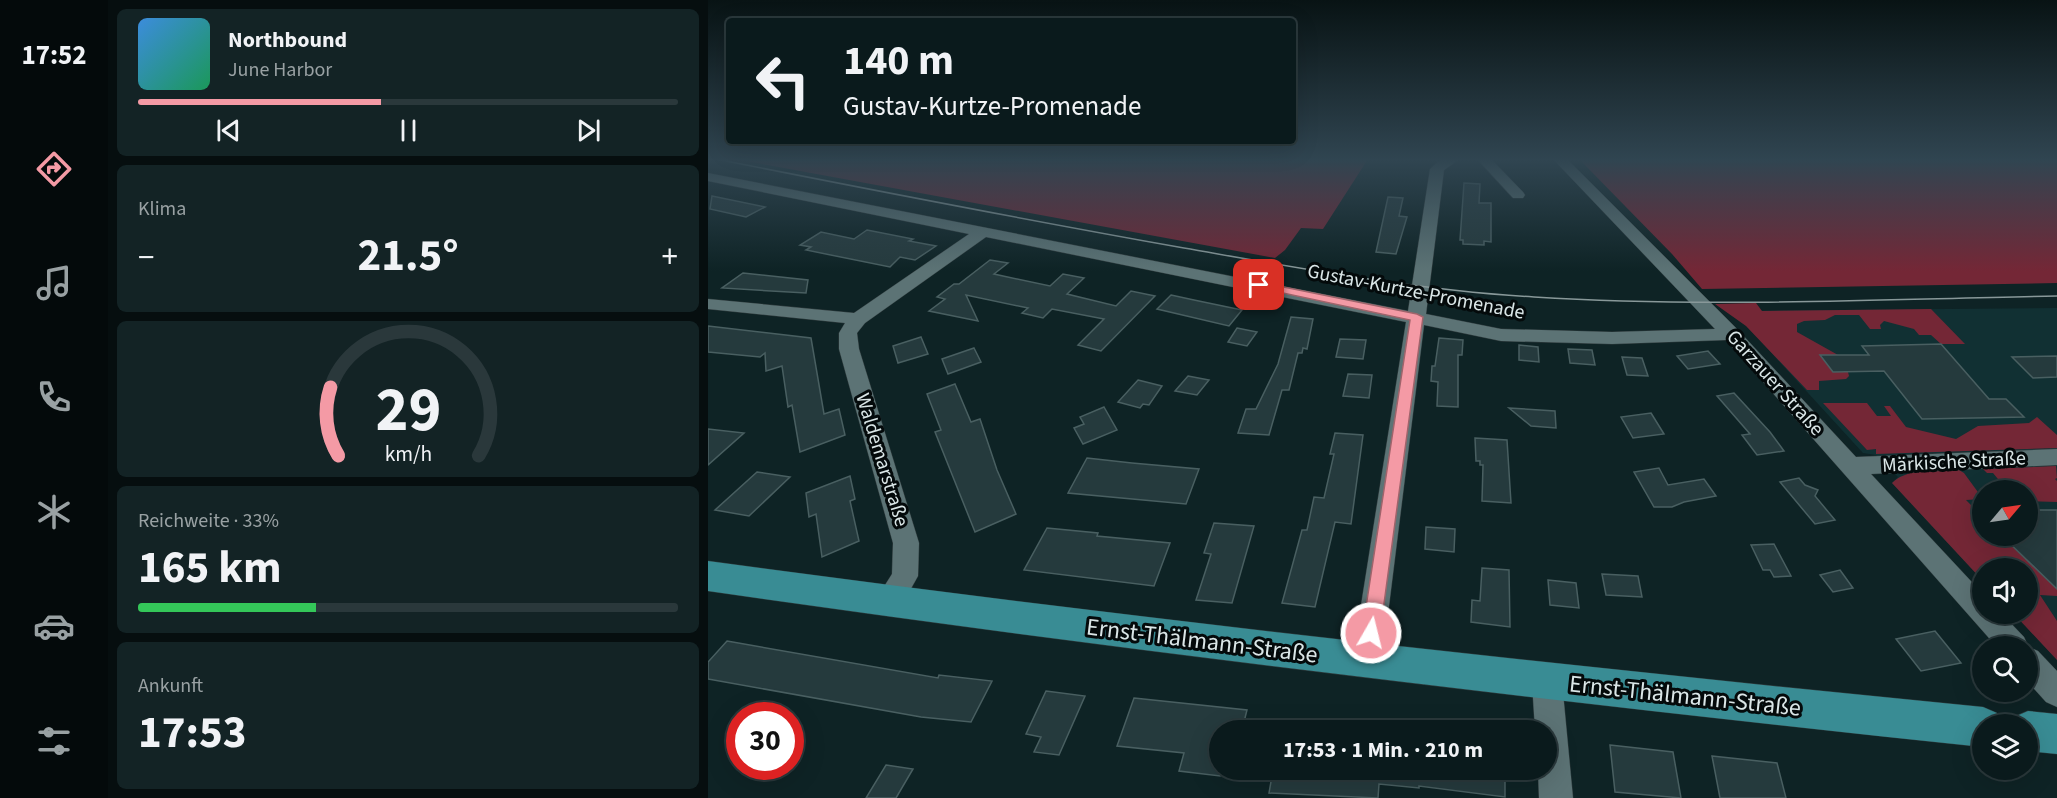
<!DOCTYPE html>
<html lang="de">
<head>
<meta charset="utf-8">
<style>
	:root { --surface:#0a1a1c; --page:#132325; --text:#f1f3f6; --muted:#99a1a3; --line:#2a383b; --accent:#f49aa5 }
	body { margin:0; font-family:"Source Sans 3",sans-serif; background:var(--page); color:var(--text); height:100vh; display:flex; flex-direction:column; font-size:22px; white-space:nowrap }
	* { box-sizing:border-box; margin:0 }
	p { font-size:20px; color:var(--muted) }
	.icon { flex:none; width:33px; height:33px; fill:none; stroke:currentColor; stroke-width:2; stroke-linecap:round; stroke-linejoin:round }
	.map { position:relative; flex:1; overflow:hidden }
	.details { display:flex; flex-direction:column; gap:9px; padding:9px; background:#060e0f; width:600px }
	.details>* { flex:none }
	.guide { position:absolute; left:18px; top:18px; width:570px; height:126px; border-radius:6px; box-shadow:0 6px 24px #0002,0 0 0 2px var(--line); background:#0a1a1c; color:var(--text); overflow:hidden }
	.needle { width:39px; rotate:61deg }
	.buttons { position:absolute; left:1264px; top:480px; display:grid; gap:12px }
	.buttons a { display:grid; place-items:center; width:66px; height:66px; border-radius:50%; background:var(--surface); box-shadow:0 6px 24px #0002,0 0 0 2px var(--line); font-size:30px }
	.speed { position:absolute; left:18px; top:702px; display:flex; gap:12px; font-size:30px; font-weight:700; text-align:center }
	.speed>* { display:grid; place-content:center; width:78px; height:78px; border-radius:50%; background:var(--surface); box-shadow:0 6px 24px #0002,0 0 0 2px var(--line); line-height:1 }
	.speed .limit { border:9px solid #d22; background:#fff; color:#111 }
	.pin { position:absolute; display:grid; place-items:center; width:51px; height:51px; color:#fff; margin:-26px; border-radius:12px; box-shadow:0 3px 9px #0006 }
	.me { position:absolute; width:66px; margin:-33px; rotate:8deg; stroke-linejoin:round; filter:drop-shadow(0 0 4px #0008) }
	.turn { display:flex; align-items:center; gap:21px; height:126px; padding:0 18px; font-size:27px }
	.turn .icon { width:78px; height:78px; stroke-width:2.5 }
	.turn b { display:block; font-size:42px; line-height:51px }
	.big { font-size:45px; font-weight:700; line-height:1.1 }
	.details .card { flex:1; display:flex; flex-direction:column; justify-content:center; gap:9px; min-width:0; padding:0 21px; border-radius:9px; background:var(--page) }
	.details .dial { align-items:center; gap:0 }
	.dial svg { height:156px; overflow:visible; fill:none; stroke:var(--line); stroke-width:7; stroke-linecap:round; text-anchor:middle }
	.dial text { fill:var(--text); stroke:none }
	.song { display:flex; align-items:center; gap:18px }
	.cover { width:72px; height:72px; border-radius:9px; background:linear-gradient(135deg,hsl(210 70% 55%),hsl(150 70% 35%)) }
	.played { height:6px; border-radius:3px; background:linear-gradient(90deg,var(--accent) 45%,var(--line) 45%) }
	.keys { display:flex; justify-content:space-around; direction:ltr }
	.heat { display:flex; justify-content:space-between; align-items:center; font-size:33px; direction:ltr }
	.charge { height:9px; border-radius:4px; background:linear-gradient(90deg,#34c759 33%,var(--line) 0) }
	.trip { position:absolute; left:501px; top:720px; width:348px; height:60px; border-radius:30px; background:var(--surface); box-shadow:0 6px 24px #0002,0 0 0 2px var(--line); font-weight:700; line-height:60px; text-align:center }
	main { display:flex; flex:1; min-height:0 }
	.tabs { display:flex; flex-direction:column; width:108px; justify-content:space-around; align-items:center; background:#040a0b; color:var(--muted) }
	.tabs .icon { width:42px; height:42px }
	.tabs .current { color:var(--accent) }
	.tabs b { font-size:27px; color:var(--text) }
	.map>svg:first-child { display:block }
</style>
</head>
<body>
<main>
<nav class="tabs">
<b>17:52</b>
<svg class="icon current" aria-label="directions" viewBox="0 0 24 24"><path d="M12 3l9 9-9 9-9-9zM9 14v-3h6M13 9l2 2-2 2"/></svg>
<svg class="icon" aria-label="music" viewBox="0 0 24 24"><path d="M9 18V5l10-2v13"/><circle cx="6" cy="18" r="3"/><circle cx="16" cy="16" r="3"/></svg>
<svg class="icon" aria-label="phone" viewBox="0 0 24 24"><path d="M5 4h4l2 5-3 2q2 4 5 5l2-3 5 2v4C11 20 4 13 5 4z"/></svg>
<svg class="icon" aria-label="climate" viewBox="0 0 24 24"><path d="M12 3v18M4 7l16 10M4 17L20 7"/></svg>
<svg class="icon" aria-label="car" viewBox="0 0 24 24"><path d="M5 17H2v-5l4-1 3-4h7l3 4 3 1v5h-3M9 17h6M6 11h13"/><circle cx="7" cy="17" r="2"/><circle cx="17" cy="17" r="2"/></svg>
<svg class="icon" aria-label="filters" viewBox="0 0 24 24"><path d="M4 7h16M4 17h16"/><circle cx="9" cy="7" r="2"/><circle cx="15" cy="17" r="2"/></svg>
</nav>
<section class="details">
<div class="card">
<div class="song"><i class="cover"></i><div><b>Northbound</b><p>June Harbor</p></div></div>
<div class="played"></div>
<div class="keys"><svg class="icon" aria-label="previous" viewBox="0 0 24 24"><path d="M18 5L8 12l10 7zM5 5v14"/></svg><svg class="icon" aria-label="pause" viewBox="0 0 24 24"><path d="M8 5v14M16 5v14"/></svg><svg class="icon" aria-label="next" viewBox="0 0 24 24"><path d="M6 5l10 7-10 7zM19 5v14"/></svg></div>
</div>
<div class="card"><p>Klima</p>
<div class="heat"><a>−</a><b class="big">21.5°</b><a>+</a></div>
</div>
<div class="card dial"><svg viewBox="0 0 100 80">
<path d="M14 69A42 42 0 1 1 86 69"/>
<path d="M14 69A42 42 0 0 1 10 34" stroke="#f49aa5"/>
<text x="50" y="56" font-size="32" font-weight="700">29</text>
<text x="50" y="72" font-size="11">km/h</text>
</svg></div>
<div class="card"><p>Reichweite · 33%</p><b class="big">165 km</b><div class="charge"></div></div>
<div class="card"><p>Ankunft</p><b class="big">17:53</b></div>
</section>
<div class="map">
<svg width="1349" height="798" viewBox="0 0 1349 798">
	<rect width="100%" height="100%" fill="#0e2325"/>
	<!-- built -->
	<path fill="#113033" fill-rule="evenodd" d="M1349,308V660L1306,614H1320V568H1275V581L1184,483L1190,477L1168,455L1155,453L1025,311ZM1275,490H1320V536H1275Z"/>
	<!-- green -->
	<g fill="#742736">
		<polygon points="27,159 660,159 615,229 593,228 577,250 567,258"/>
		<polygon points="871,159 1349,159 1349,283 994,289 964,254"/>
		<polygon points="1048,303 1054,311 1223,309 1257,344 1233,344 1223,335 1211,335 1206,329 1176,321 1172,325 1173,329 1162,329 1151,315 1127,315 1117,320 1096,321 1089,324 1089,332 1130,355 1113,356 1125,372 1140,372 1141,376 1138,379 1111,381 1111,390 1099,390 1038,326 1007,304"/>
		<polygon points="1115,403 1159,403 1169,416 1183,416 1176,406 1182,406 1198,427 1248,439 1270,426 1321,423 1329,417 1349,435 1349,448 1168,454 1168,449 1159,450"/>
		<polygon points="1348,466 1349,478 1347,479 1349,481 1349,502 1320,501 1320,490 1299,490 1285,473 1279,473 1275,469"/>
		<path d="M1251,470L1256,473L1275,499L1258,500L1275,517V536H1294L1349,589V596L1332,595L1349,621V660L1306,614H1320V568H1275V581L1184,483C1200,467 1230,471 1251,470Z"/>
	</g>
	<!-- building -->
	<g fill="#253a3d" stroke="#495f61" stroke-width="1.5">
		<polygon points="756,183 772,184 771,203 783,203 783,242 776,241 776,245 755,244 755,240 752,240"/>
		<polygon points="4,196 57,207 38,217 2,209"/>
		<polygon points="680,197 695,198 691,216 699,217 688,254 668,252"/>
		<polygon points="159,230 205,239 201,241 228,246 207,260 192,257 182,267 98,250 103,247 92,245 113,232 146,239"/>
		<polygon points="282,260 300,263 286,274 342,286 355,274 376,278 359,294 408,306 423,291 447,296 393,351 370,345 396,319 344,309 335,318 314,313 320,308 258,295 270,321 221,311 237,299 229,297 246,284 251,284"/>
		<polygon points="35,273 100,280 98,293 14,288"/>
		<polygon points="463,295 486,300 534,310 521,326 449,309"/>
		<polygon points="583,317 605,319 599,349 595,348 594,353 590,353 581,390 574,390 561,435 530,433 538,409 548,409 570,364"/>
		<polygon points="0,326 103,338 116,414 131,409 137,435 92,452 84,405 80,407 74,366 58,371 57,353 52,357 0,352"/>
		<polygon points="529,328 549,332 539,346 520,342"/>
		<polygon points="213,337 220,354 190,363 185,346"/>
		<polygon points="731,338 755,340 754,355 750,355 750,407 729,406 730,382 723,381 724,366 727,366"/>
		<polygon points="632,339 658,340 655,359 628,357"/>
		<polygon points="1233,344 1281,399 1298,399 1316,417 1214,419 1176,371 1125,372 1112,355 1161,355 1154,346"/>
		<polygon points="811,345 830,347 831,362 811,360"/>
		<polygon points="266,348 273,362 240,374 234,359"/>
		<polygon points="860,349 884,350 887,365 862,363"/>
		<polygon points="1000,351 1012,364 980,369 969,356"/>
		<polygon points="1349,356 1349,377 1325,378 1304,357"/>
		<polygon points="914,357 934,358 940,376 919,375"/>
		<polygon points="640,374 664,375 661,398 635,396"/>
		<polygon points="480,376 501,380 489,395 467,391"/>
		<polygon points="430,380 454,386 441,405 435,404 432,408 410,402"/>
		<polygon points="247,384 263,422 272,419 289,470 308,514 267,532 227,432 233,430 219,394"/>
		<polygon points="1026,393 1062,432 1076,451 1049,455 1034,435 1042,434 1009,396"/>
		<polygon points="396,407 409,430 375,444 366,428 376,424 372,417"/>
		<polygon points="801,408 847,411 848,428 823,426"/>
		<polygon points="943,413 956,434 925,438 913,417"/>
		<polygon points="0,429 36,433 0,465"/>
		<polygon points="627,433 655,435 643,524 627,522 607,607 574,603 594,530 599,530 606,497 616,498 626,454 622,454"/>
		<polygon points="767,438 799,440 803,503 774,501 775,465 772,465 772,461 768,461"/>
		<polygon points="379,458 424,463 491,469 478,504 360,493"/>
		<polygon points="951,468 960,485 996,479 1008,496 976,502 964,507 946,507 926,472"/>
		<polygon points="49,472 82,477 41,516 7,510"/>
		<polygon points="142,476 147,499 142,501 151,541 114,557 108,514 101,517 98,493"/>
		<polygon points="1091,478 1097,485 1110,490 1107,496 1127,520 1107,524 1072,482"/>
		<polygon points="1320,510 1349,510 1349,589 1294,536 1320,536"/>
		<polygon points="506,523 546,526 524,603 488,600 503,554 496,553"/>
		<polygon points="718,527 747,529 746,552 717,549"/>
		<polygon points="339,528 390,533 389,536 462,543 446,586 316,570"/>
		<polygon points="1066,544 1083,576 1066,577 1062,570 1055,570 1043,545"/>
		<polygon points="774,568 801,570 802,627 763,622 764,600 772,601"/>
		<polygon points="1132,570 1145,588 1125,592 1112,575"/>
		<polygon points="894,574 930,576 934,597 898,595"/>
		<polygon points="840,580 868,583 871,608 842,605"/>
		<polygon points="1227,631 1253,663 1213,671 1188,639"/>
		<polygon points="19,641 230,678 231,675 284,681 263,722 213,717 0,679 0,662"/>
		<polygon points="338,691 377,696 351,755 326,752 333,737 318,734"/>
		<polygon points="426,698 539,710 534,730 512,730 512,776 471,771 476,753 409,746"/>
		<polygon points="902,745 965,752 973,798 907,792"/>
		<polygon points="1004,756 1069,763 1078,798 1012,798"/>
		<polygon points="178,765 205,769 188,798 158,798"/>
		<polygon points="565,770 797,770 797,797 711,786 711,788 671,784 670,798 561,793"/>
	</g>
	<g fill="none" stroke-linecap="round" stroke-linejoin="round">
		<defs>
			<g id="minor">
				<polygon points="733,159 752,159 736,170 718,314 793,329 904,332 1007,329 845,159 859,159 1030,330 1148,457 1349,449 1349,465 1163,474 1275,594 1275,614 1294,614 1316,637 1320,646 1320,647 1288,646 1018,340 904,344 793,341 716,325 674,662 669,672 659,676 649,672 644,662 698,322 278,237 157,323 149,333 151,349 211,543 210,576 191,610 181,613 171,610 167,601 184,574 185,543 131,349 131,333 137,323 0,309 0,299 146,313 261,234 0,181 0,173 700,311 722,169"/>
				<polygon points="769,159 783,159 815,192 817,195 815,198 805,198"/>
				<polygon points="1320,647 1330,651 1349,671 1349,707 1338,702 1320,682"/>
				<polygon points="839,668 850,672 854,682 865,798 831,798 830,770 838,770 838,730 827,730 824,682 828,672"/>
			</g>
			<g id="major">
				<path d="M0,561C424,619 849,665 1275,707L1289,713L1294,724H1275V747C849,702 424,652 0,591Z"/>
				<polygon points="1320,711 1349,714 1349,754 1320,751 1320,724 1303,724 1306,717"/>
			</g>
		</defs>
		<!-- minor casing -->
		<use href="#minor" stroke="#303c3e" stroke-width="1"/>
		<!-- major casing -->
		<use href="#major" stroke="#303c3e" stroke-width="1"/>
		<!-- minor -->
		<use href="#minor" fill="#5c7375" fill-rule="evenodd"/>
		<!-- major -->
		<use href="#major" fill="#398c94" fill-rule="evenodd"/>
		<!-- tram -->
		<path stroke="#889899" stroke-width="1.5" d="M8,159C164,190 319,220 476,248C591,268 708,290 826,297C998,308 1176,299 1349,296"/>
	</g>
	<!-- sky -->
	<linearGradient id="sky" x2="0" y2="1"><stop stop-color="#081314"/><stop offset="0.59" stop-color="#304551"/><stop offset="1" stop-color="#304551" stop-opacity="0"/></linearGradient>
	<rect width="1349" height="271" fill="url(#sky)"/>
	<!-- route -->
	<polygon fill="#f49aa5" stroke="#9f646b" stroke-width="1.5" points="551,282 709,314 715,317 672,633 669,638 663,641 657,638 654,633 702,320 547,287 545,285"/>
	<g text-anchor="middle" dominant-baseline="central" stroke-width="6" stroke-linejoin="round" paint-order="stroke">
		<!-- street labels -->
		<g font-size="20" fill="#dae6e7" stroke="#040a0b">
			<text transform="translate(708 292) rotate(11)">Gustav-Kurtze-Promenade</text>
			<text transform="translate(1067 383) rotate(48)">Garzauer Straße</text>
			<text transform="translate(174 460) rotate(73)">Waldemarstraße</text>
			<text transform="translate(1246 462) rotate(-3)">Märkische Straße</text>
		</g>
		<!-- near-street labels -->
		<g font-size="24" fill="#dae6e7" stroke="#040a0b">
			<text transform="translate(494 641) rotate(7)">Ernst-Thälmann-Straße</text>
			<text transform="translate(977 696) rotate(6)">Ernst-Thälmann-Straße</text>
		</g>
	</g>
</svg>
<div class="buttons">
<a><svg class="needle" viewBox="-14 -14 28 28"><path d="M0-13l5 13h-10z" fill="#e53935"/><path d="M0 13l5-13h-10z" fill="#99a1a3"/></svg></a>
<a><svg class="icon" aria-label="sound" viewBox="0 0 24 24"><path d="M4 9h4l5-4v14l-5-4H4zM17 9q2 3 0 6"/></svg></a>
<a><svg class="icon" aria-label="search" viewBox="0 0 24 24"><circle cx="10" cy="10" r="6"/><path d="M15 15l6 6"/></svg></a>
<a><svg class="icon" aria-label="layers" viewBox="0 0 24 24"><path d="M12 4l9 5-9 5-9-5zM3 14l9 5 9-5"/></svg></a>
</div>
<div class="speed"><div class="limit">30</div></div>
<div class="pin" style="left:551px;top:285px;background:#d93025"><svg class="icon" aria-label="arrive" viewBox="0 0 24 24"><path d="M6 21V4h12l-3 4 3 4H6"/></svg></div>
<svg class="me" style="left:663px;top:633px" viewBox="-20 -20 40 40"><circle r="17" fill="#f49aa5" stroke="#fff" stroke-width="3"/><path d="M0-11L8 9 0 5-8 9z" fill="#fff"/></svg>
<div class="trip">17:53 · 1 Min. · 210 m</div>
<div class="guide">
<div class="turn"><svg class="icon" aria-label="left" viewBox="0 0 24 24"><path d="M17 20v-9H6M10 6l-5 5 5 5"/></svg><div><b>140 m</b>Gustav-Kurtze-Promenade</div></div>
</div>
</div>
</main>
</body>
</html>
